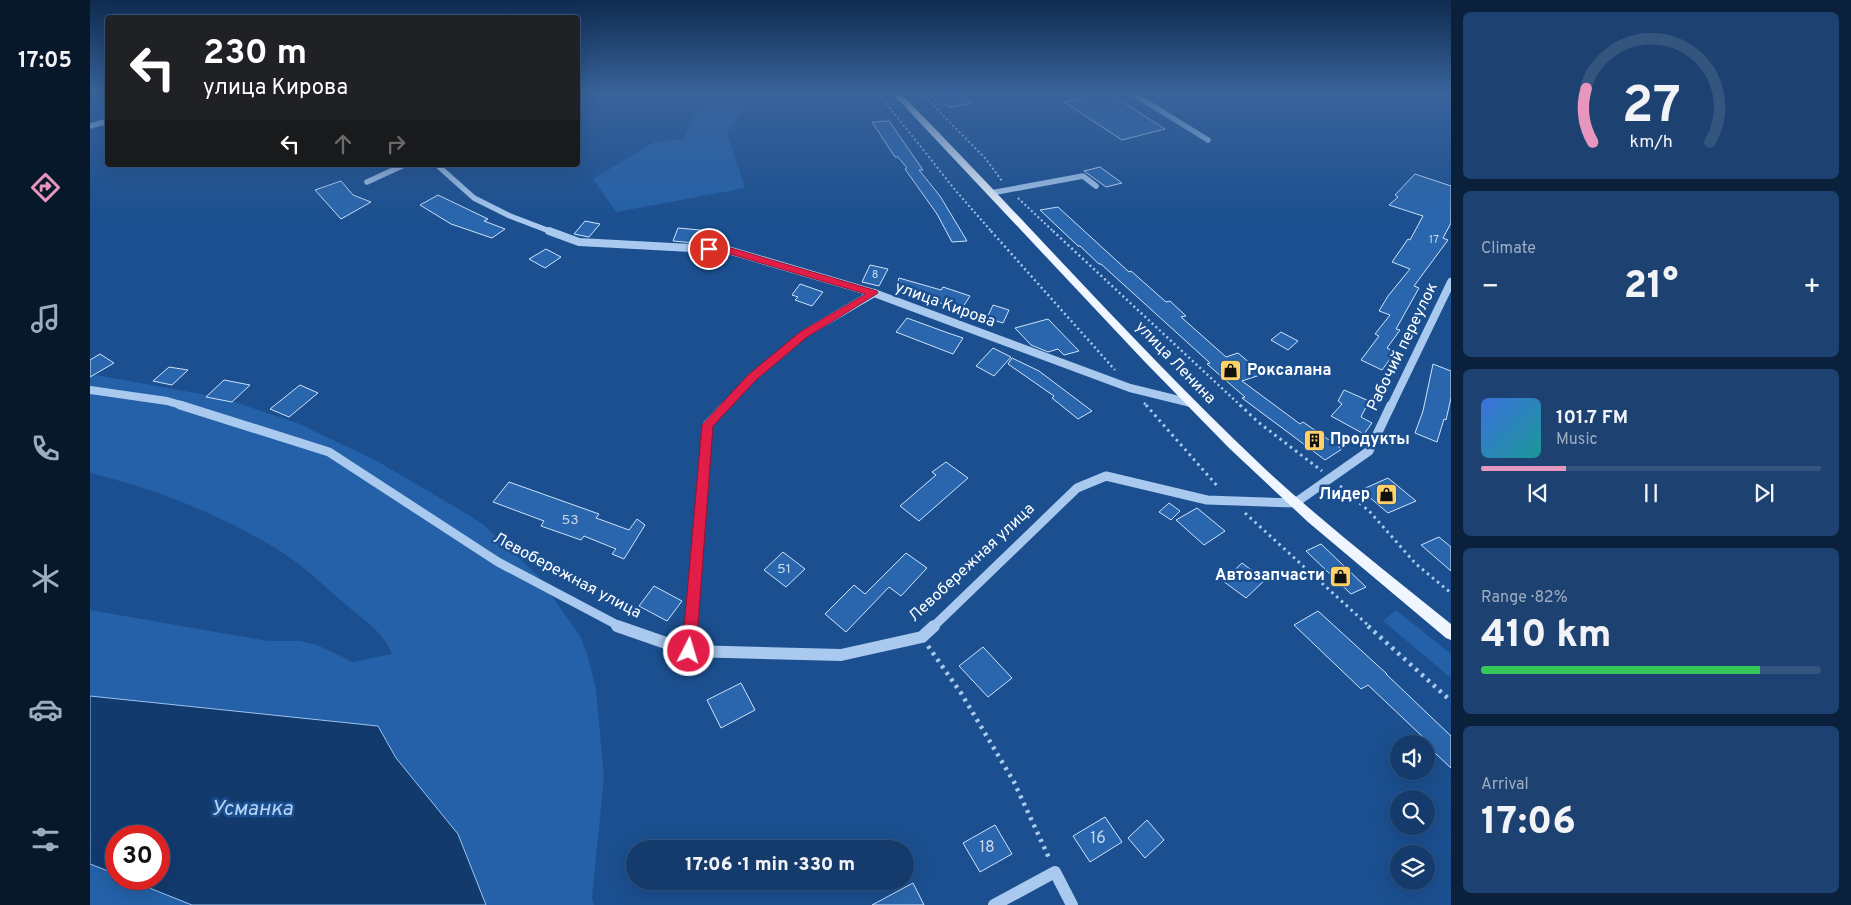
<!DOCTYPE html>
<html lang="en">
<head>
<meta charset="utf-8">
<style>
	:root { --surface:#143b6b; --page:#1d4271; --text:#f1f3f6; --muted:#9dadc1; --line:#33557e; --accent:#e797bd }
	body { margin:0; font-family:Overpass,sans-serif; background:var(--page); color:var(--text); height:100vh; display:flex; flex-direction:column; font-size:19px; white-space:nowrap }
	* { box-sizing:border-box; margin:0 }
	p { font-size:16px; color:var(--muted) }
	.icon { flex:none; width:28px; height:28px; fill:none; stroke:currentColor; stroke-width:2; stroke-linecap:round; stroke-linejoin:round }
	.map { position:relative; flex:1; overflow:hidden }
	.sheet { display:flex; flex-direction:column; gap:12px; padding:12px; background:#0b203b; width:400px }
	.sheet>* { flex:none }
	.guide { position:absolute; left:15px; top:15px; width:475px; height:152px; border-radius:5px; box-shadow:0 5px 20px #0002,0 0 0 1px var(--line); background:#202124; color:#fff; overflow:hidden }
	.controls { position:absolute; left:1300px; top:735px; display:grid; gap:10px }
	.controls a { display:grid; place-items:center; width:45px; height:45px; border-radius:50%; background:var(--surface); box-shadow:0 5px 20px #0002,0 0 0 1px var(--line); font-size:25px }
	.speed { position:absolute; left:15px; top:825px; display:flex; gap:10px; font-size:25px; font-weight:700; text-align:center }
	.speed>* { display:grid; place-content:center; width:65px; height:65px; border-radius:50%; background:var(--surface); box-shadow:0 5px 20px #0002,0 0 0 1px var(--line); line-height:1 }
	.speed .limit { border:8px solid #d22; background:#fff; color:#111 }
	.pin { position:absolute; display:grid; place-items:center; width:42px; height:42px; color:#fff; margin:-21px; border:2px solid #fff; border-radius:50%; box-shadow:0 1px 5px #0007 }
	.me { position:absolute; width:55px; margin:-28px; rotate:5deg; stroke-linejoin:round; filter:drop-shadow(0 0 4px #0008) }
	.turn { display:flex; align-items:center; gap:18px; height:105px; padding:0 15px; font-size:22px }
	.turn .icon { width:65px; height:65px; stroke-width:2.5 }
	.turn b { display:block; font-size:35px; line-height:42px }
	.lanes { display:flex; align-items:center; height:48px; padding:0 15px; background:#0003; justify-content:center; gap:25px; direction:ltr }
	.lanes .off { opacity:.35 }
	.big { font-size:38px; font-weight:800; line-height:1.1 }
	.sheet .card { flex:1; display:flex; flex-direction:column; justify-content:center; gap:8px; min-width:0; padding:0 18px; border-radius:8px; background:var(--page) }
	.sheet .dial { align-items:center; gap:0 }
	.dial svg { height:130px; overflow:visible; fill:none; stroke:var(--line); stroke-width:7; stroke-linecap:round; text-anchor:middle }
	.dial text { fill:var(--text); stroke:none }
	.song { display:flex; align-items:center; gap:15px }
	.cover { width:60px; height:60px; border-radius:8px; background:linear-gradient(135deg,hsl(220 70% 55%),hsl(180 70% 35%)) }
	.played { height:5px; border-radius:2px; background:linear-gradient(90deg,var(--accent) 25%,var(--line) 25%) }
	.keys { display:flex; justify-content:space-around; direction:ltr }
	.heat { display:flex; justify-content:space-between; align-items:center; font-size:28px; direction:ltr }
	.charge { height:8px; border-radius:4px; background:linear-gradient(90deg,#34c759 82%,var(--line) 0) }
	.trip { position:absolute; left:536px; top:840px; width:288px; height:50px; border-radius:25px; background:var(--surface); box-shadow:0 5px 20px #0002,0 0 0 1px var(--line); font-weight:800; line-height:50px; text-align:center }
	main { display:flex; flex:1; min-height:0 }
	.dock { display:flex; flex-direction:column; width:90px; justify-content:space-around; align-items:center; background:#08182b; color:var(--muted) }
	.dock .icon { width:35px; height:35px }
	.dock .current { color:var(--accent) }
	.dock b { font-size:22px; color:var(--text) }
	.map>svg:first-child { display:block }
</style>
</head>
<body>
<main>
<nav class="dock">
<b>17:05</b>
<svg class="icon current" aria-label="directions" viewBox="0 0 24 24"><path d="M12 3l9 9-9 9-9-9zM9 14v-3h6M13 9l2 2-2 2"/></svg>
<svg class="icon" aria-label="music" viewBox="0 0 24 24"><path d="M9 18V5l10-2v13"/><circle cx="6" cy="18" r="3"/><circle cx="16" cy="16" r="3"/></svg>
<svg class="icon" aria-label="phone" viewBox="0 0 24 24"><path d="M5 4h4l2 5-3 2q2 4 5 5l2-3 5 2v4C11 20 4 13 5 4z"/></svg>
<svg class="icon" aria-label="climate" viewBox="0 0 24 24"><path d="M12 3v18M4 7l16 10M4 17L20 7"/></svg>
<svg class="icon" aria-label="car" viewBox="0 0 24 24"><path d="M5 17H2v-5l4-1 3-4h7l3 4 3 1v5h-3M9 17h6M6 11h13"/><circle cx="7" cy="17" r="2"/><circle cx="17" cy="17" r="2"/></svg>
<svg class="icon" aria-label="filters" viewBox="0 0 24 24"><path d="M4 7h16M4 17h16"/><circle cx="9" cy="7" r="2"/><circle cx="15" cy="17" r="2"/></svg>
</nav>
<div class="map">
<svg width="1361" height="905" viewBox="0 0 1361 905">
	<rect width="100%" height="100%" fill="#1b4f8f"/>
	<!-- green -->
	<g fill="#2461a8" fill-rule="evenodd">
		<polygon points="614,99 658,102 637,133 655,188 526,212 503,179 564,142 593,139"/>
		<path d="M0,374L133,398L207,423L287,461L377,514L394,525L448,576L490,636L497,653L506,689L514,777L502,898L504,905H0V610L178,641H210L227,645L263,662L302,654C294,632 272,619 255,604C234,586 214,566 190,551C132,515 66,489 0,473ZM26,836H69V879H26Z"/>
		<polygon points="1306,610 1361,654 1361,678 1293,621"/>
	</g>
	<!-- water -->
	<polygon fill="#123a6d" stroke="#9cc4f0" points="0,696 288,726 306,758 368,834 396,905 102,905 37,879 69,879 69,836 26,836 26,874 0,864"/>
	<!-- building -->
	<g fill="#2a66ad" stroke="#cfe3fa">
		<polygon points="843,93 871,93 882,103 859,107"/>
		<polygon points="1016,93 1036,104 1075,129 1032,140 974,102"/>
		<polygon points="799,121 833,170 829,170 850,196 877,241 862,242 847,214 815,169 817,168 808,157 805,157 782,122"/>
		<polygon points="1010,167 1032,183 1016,187 994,171"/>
		<polygon points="1325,174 1361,186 1361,223 1353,238 1358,240 1324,286 1329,288 1306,329 1310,330 1297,348 1305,352 1292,370 1271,360 1289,336 1285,334 1300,315 1289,311 1298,296 1320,269 1302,262 1318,239 1320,240 1333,216 1299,205 1308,197 1305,195"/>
		<polygon points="251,181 263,195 281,202 251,219 225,190"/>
		<polygon points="348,195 398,219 394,221 415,229 402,238 361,224 330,205"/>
		<polygon points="968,207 1039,272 1041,271 1076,302 1080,301 1096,316 1091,317 1136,357 1148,353 1173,374 1152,381 1210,424 1213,422 1252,449 1235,460 1152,398 1155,397 1117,364 1120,363 1011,264 1009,264 990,246 988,246 950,210"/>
		<polygon points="495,221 510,224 499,237 484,234"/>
		<polygon points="588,228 610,230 605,243 583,241"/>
		<polygon points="456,249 471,257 455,268 439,259"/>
		<polygon points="780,265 798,269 789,286 772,282"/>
		<polygon points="809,278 851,290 853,287 880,296 871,310 806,288"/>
		<polygon points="710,284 733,292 722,306 705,300 708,297 702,295"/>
		<polygon points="903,305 919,310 913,323 897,318"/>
		<polygon points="817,318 858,333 873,338 863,354 806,332"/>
		<polygon points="958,319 989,351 974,355 968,349 958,352 941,345 925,328"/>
		<polygon points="1191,332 1208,341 1198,350 1181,340"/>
		<polygon points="903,348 921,357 904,376 886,366"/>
		<polygon points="10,354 24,363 0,377 0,360"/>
		<polygon points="922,358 949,371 1002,411 988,419 962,398 964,396 918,364"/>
		<polygon points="1343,364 1361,371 1361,398 1356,420 1354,419 1347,442 1325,433 1333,411"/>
		<polygon points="79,367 98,370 82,385 63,381"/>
		<polygon points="134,380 160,385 142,402 116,397"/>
		<polygon points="210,385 228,393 199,417 180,409"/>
		<polygon points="1254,390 1279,401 1271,417 1282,423 1274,434 1241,416 1252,404 1248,401"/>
		<polygon points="856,462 878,478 829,521 810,506 846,475 842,472"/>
		<polygon points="1298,478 1326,501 1298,513 1271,490"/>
		<polygon points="419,482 509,514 506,518 539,530 547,519 555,525 534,559 522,554 526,549 494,536 491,540 451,526 454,521 403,502"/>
		<polygon points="1079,503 1090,511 1081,520 1069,512"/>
		<polygon points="1107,508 1135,531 1114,545 1086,520"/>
		<polygon points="1349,537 1361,547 1361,571 1331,545"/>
		<polygon points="1231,544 1276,587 1261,594 1216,551"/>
		<polygon points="693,552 715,569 696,587 674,570"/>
		<polygon points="816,553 837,568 811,596 799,587 756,632 735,614 764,585 775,594"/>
		<polygon points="1152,563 1175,580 1156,598 1133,581"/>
		<polygon points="564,586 592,601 577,621 549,606"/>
		<polygon points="1228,611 1297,674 1296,674 1361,736 1361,768 1331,740 1334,738 1278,685 1271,689 1204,625"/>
		<polygon points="893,647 922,678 898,697 869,666"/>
		<polygon points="651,683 665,710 631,728 617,700"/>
		<polygon points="1015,817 1032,842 1000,862 983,836"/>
		<polygon points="1057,820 1074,840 1055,858 1038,838"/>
		<polygon points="905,825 922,854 890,872 873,843"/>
		<polygon points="823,883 834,905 782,905"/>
	</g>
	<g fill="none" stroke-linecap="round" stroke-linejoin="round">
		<!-- path-far3 -->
		<g stroke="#a9c9ee" stroke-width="2" stroke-dasharray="2 2.5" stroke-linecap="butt">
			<polyline points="788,93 866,191 902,232"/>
			<polyline points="831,93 895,158 912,181"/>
			<polyline points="928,198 964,232"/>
		</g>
		<!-- path-far2 -->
		<g stroke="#a9c9ee" stroke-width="2.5" stroke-dasharray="2 3" stroke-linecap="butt">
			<polyline points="901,231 1025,370"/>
			<polyline points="963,231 1151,406"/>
			<polyline points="1054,403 1057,406"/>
		</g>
		<!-- path-far1 -->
		<g stroke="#a9c9ee" stroke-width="3" stroke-dasharray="2.5 4" stroke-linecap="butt">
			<polyline points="1056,405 1129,488"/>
			<polyline points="1150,405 1168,422 1232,471"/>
			<polyline points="1250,486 1280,512 1326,564 1361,593"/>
			<polyline points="1155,513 1280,627"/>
		</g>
		<!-- path -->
		<g stroke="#a9c9ee" stroke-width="4.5" stroke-dasharray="3 5" stroke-linecap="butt">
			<polyline points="1278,626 1361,701"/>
			<polyline points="838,646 871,693 924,782 960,860"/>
		</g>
		<!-- minor-far3 -->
		<g stroke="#a9c9ee" stroke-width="5.5">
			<polyline points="1042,93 1118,140"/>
			<polyline points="0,126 18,121"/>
			<polyline points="347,165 384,198 420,216 462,232"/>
			<polyline points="277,182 314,165"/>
			<polyline points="901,193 993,176 1006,186"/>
		</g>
		<!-- minor-far2 -->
		<g stroke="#a9c9ee" stroke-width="8">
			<polyline points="459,231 489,242 638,250 784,293 1040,388 1101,403"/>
			<polyline points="0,390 77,401 94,406"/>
			<polyline points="635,406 662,378 714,334 784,293"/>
			<polyline points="1301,406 1361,282"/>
		</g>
		<!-- minor-far1 -->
		<g stroke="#a9c9ee" stroke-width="9">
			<polyline points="90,405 239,452 408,562 531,627"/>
			<polyline points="601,627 617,425 636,405"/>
			<polyline points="843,627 987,488 1016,476 1117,500 1205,503 1279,451 1301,405"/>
		</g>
		<!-- minor -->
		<g stroke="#a9c9ee" stroke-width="12">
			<polyline points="527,626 599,651 751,655 832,637 844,626"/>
			<polyline points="599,651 601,626"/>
			<polyline points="904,905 965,872 982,905"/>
		</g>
		<!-- major -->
		<path fill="#f0f6ff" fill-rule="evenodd" d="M802,93H810C932,216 1046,347 1172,466C1232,522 1297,572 1361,624V640L1356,638L1218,522L1139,448L1054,361Z"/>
	</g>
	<!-- sky -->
	<linearGradient id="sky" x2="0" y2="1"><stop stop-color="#0f2b4f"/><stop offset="0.42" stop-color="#39639b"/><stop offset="1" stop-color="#39639b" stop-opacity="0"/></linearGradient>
	<rect width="1361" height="220" fill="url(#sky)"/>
	<!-- route -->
	<polygon fill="#e11d48" stroke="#92132f" points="616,247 641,248 787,291 788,293 717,337 666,380 623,426 606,651 604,656 599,658 594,656 592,651 612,425 658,375 710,332 776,294 637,253 616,251"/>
	<!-- icons -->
	<defs>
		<symbol id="shop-square" viewBox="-11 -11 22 22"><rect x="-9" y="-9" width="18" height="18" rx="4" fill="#ffd166" stroke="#1b4f8f"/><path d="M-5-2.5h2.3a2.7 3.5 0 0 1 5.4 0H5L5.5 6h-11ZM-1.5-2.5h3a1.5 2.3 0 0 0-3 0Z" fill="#111"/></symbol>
		<symbol id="building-square" viewBox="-11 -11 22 22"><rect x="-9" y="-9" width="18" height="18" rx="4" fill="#ffd166" stroke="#1b4f8f"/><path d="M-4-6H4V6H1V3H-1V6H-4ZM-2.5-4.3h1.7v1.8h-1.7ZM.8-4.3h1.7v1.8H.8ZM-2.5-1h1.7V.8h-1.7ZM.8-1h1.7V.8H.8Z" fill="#111"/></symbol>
	</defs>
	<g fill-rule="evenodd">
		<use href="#shop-square" x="1128" y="358" width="25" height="25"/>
		<use href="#building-square" x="1212" y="428" width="25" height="25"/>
		<use href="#shop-square" x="1284" y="482" width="25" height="25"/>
		<use href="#shop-square" x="1238" y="564" width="25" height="25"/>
	</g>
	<g text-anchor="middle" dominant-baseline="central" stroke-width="5" stroke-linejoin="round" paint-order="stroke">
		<!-- far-number labels -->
		<g font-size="11" fill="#cad9ea">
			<text x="1344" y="240">17</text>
			<text x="785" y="275">8</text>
		</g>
		<!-- number labels -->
		<g font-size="14" fill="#cad9ea">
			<text x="480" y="520">53</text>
			<text x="694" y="569">51</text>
		</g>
		<!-- street labels -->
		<g font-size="16" fill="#fff" stroke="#1b4f8f">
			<text transform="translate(855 305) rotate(20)">улица Кирова</text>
			<text transform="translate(1313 347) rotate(-64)">Рабочий переулок</text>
			<text transform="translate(1085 363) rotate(46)">улица Ленина</text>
			<text transform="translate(882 563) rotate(-43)">Левобережная улица</text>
			<text transform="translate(477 576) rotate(28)">Левобережная улица</text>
		</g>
		<!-- poi labels -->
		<g font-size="16" font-weight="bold" fill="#fff" stroke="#1b4f8f" text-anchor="start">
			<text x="1157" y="371">Роксалана</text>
			<text x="1240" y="440">Продукты</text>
			<text x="1280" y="495" text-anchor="end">Лидер</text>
			<text x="1235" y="576" text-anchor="end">Автозапчасти</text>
		</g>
		<!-- near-number labels -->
		<g font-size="16" fill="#cad9ea">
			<text x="1008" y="839">16</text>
			<text x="897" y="848">18</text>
		</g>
		<!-- near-water labels -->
		<g font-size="21" font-style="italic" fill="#b5d3f5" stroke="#1b4f8f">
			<text x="162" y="809">Усманка</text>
		</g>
	</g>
</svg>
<div class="controls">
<a><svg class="icon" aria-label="sound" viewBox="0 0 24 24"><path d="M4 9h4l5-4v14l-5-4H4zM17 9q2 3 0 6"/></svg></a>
<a><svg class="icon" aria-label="search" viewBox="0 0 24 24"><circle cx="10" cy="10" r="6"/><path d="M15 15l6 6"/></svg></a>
<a><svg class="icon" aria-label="layers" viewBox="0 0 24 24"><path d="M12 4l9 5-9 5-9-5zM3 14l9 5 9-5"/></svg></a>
</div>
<div class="speed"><div class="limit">30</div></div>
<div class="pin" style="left:619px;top:249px;background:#d93025"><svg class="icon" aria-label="arrive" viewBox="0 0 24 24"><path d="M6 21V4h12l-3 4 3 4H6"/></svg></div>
<svg class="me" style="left:599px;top:651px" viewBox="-20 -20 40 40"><circle r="17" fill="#e11d48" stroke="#fff" stroke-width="3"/><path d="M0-11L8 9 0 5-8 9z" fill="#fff"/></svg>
<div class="trip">17:06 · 1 min · 330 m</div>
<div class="guide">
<div class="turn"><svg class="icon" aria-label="left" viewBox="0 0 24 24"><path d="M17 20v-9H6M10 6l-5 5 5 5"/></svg><div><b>230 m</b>улица Кирова</div></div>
<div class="lanes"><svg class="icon" aria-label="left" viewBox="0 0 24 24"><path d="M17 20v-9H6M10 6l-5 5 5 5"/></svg><svg class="icon off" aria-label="ahead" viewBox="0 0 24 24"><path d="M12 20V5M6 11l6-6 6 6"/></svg><svg class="icon off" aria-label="right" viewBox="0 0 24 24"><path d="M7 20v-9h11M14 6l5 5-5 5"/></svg></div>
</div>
</div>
<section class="sheet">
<div class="card dial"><svg viewBox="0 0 100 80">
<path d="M14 69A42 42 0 1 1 86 69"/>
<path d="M14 69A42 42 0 0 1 10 36" stroke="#e797bd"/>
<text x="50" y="56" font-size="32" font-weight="700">27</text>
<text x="50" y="72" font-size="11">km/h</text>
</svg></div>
<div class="card"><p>Climate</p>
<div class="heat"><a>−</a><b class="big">21°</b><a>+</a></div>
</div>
<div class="card">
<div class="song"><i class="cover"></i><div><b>101.7 FM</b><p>Music</p></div></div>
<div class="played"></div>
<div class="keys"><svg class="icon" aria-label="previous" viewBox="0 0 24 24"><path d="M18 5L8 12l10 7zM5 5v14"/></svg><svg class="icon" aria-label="pause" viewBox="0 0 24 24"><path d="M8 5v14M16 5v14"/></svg><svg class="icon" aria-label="next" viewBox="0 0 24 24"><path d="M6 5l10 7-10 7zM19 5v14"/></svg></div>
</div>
<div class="card"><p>Range · 82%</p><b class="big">410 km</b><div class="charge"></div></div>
<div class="card"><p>Arrival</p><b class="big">17:06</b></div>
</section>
</main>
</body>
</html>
